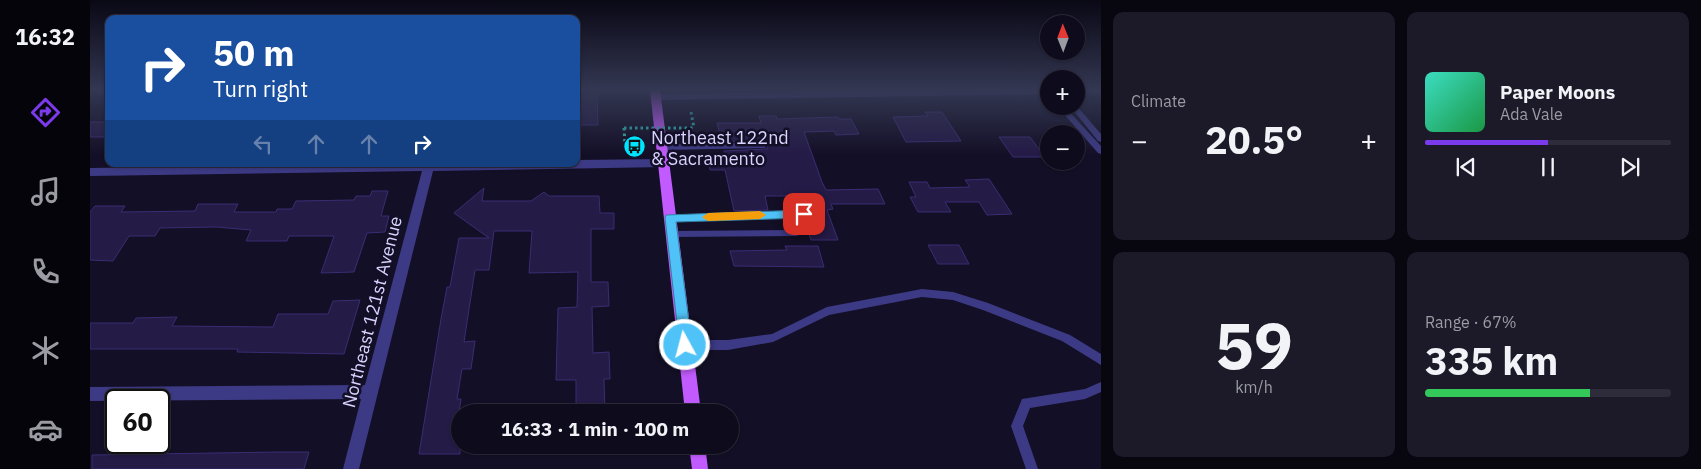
<!DOCTYPE html>
<html lang="en">
<head>
<meta charset="utf-8">
<style>
	:root { --surface:#0e0b1c; --page:#1c1929; --text:#f1f3f6; --muted:#9b9ba3; --line:#2e2b3b; --accent:#7c3aed }
	body { margin:0; font-family:"IBM Plex Sans",sans-serif; background:var(--page); color:var(--text); height:100vh; display:flex; flex-direction:column; font-size:19px; white-space:nowrap }
	* { box-sizing:border-box; margin:0 }
	p { font-size:16px; color:var(--muted) }
	.icon { flex:none; width:28px; height:28px; fill:none; stroke:currentColor; stroke-width:2; stroke-linecap:round; stroke-linejoin:round }
	.map { position:relative; flex:1; overflow:hidden }
	.side { display:flex; flex-direction:column; gap:12px; padding:12px; background:#08060f; width:600px }
	.side>* { flex:none }
	.hud { position:absolute; left:15px; top:15px; width:475px; height:152px; border-radius:10px; box-shadow:0 1px 4px #0004,0 0 0 1px var(--line); background:#1a4fa0; color:#fff; overflow:hidden }
	.needle { width:32px; rotate:359deg }
	.buttons { position:absolute; left:950px; top:15px; display:grid; gap:10px }
	.buttons a { display:grid; place-items:center; width:45px; height:45px; border-radius:50%; background:var(--surface); box-shadow:0 1px 4px #0004,0 0 0 1px var(--line); font-size:25px }
	.speed { position:absolute; left:15px; top:389px; display:flex; gap:10px; font-size:25px; font-weight:700; text-align:center }
	.speed>* { display:grid; place-content:center; width:65px; height:65px; border-radius:50%; background:var(--surface); box-shadow:0 1px 4px #0004,0 0 0 1px var(--line); line-height:1 }
	.speed .limit { border:2px solid #111; border-radius:8px; background:#fff; color:#111 }
	.pin { position:absolute; display:grid; place-items:center; width:42px; height:42px; color:#fff; margin:-21px; border-radius:10px; box-shadow:0 2px 8px #0006 }
	.me { position:absolute; width:55px; margin:-28px; rotate:353deg; stroke-linejoin:round; filter:drop-shadow(0 0 4px #0008) }
	.turn { display:flex; align-items:center; gap:18px; height:105px; padding:0 25px; font-size:22px }
	.turn .icon { width:65px; height:65px; stroke-width:2.5 }
	.turn b { display:block; font-size:35px; line-height:42px }
	.lanes { display:flex; align-items:center; height:48px; padding:0 25px; background:#0003; justify-content:center; gap:25px; direction:ltr }
	.lanes .off { opacity:.35 }
	.big { font-size:38px; font-weight:700; line-height:1.1 }
	.side .card { flex:1; display:flex; flex-direction:column; justify-content:center; gap:8px; min-width:0; padding:0 18px; border-radius:10px; background:var(--page) }
	.side .dial { align-items:center; gap:0 }
	.dial b { font-size:65px; line-height:1 }
	.song { display:flex; align-items:center; gap:15px }
	.cover { width:60px; height:60px; border-radius:8px; background:linear-gradient(135deg,hsl(170 70% 55%),hsl(140 70% 35%)) }
	.played { height:5px; border-radius:2px; background:linear-gradient(90deg,var(--accent) 50%,var(--line) 50%) }
	.keys { display:flex; justify-content:space-around; direction:ltr }
	.heat { display:flex; justify-content:space-between; align-items:center; font-size:28px; direction:ltr }
	.charge { height:8px; border-radius:4px; background:linear-gradient(90deg,#34c759 67%,var(--line) 0) }
	.side .tiles { flex:1; display:grid; gap:12px; grid-template-columns:repeat(2,1fr) }
	.trip { position:absolute; left:361px; top:404px; width:288px; height:50px; border-radius:25px; background:var(--surface); box-shadow:0 1px 4px #0004,0 0 0 1px var(--line); font-weight:700; line-height:50px; text-align:center }
	main { display:flex; flex:1; min-height:0 }
	.dock { display:flex; flex-direction:column; width:90px; justify-content:space-around; align-items:center; background:#06040b; color:var(--muted) }
	.dock .icon { width:35px; height:35px }
	.dock .on { color:var(--accent) }
	.dock b { font-size:22px; color:var(--text) }
	.map>svg:first-child { display:block }
</style>
</head>
<body>
<main>
<nav class="dock">
<b>16:32</b>
<svg class="icon on" aria-label="directions" viewBox="0 0 24 24"><path d="M12 3l9 9-9 9-9-9zM9 14v-3h6M13 9l2 2-2 2"/></svg>
<svg class="icon" aria-label="music" viewBox="0 0 24 24"><path d="M9 18V5l10-2v13"/><circle cx="6" cy="18" r="3"/><circle cx="16" cy="16" r="3"/></svg>
<svg class="icon" aria-label="phone" viewBox="0 0 24 24"><path d="M5 4h4l2 5-3 2q2 4 5 5l2-3 5 2v4C11 20 4 13 5 4z"/></svg>
<svg class="icon" aria-label="climate" viewBox="0 0 24 24"><path d="M12 3v18M4 7l16 10M4 17L20 7"/></svg>
<svg class="icon" aria-label="car" viewBox="0 0 24 24"><path d="M5 17H2v-5l4-1 3-4h7l3 4 3 1v5h-3M9 17h6M6 11h13"/><circle cx="7" cy="17" r="2"/><circle cx="17" cy="17" r="2"/></svg>
</nav>
<div class="map">
<svg width="1011" height="469" viewBox="0 0 1011 469">
	<rect width="100%" height="100%" fill="#130f26"/>
	<!-- building -->
	<g fill="#241b47" stroke="#3b2d73">
		<polygon points="486,90 507,90 508,125 486,125"/>
		<polygon points="835,112 852,112 871,141 816,142 803,117 838,116"/>
		<polygon points="669,116 686,116 687,119 748,117 749,119 761,119 769,134 746,135 744,131 714,132 732,182 736,190 788,189 795,204 741,204 743,209 737,210 748,240 721,240 714,219 721,214 716,210 711,209 707,196 675,196 678,210 644,211 635,170 620,170 617,156 635,156 634,151 677,149 678,146 672,141 632,142 627,123 671,123"/>
		<rect x="0" y="122" width="19" height="15"/>
		<polygon points="909,137 940,137 955,157 923,157"/>
		<polygon points="899,179 922,214 897,215 889,202 855,202 861,212 828,212 820,197 826,197 819,182 837,182 840,188 880,187 875,180"/>
		<polygon points="394,188 392,201 441,201 454,192 459,196 509,196 510,213 524,213 524,229 501,229 501,282 518,282 519,306 502,307 503,353 519,352 520,379 514,379 515,412 486,412 486,380 466,380 468,308 487,307 488,272 439,273 442,231 404,231 399,270 385,270 374,342 385,341 381,369 372,369 367,399 371,399 366,431 370,431 370,454 329,454 351,319 357,287 360,287 369,238 399,238 364,213"/>
		<polygon points="282,191 298,191 291,216 299,216 295,232 277,233 264,272 231,273 244,236 199,236 197,241 156,241 161,230 126,227 70,228 65,236 39,236 23,261 0,260 0,212 5,206 35,206 31,212 105,211 108,204 148,204 144,212 186,212 187,209 202,209 206,201 264,200 266,196 280,196"/>
		<polygon points="838,245 869,245 879,264 848,264"/>
		<polygon points="695,246 728,246 734,267 644,266 640,251 697,250"/>
		<polygon points="270,300 254,354 147,352 148,349 0,349 0,323 43,323 46,318 87,317 82,326 183,327 188,314 238,314 243,301"/>
		<polygon points="187,452 219,452 214,469 2,469 2,455"/>
	</g>
	<g fill="none" stroke-linecap="round" stroke-linejoin="round">
		<!-- path -->
		<g stroke="#2fb8b0" stroke-width="3" stroke-dasharray="2.5 3" stroke-linecap="butt">
			<polyline points="601,112 604,128"/>
			<polyline points="534,128 535,144"/>
		</g>
		<!-- service -->
		<g fill="#3d3a85" fill-rule="evenodd">
			<polygon points="986,105 1011,134 1011,142 1008,141 980,106"/>
			<polygon points="967,106 974,106 1011,146 1011,154 1008,153"/>
			<polygon points="672,143 676,146 675,148 572,150 568,147 572,144"/>
			<polygon points="715,211 719,214 715,217 580,221 576,218 580,215"/>
			<polygon points="706,230 709,231 710,233 709,235 706,236 582,237 579,236 578,234 579,232 582,231"/>
			<polygon points="832,289 863,292 898,303 980,335 1011,354 1011,365 972,341 893,310 863,300 832,297 739,315 683,342 638,350 595,350 591,348 590,345 591,342 595,340 638,340 682,334 737,307"/>
			<polygon points="1011,382 1011,392 995,399 940,408 933,426 948,469 936,469 921,426 932,399 995,389"/>
		</g>
		<!-- minor -->
		<g fill="#3d3a85" fill-rule="evenodd">
			<polygon points="851,90 959,90 959,94 566,100 561,97 566,94"/>
			<rect x="986" y="90" width="25" height="3"/>
			<polygon points="574,159 580,163 574,167 343,171 269,469 253,469 271,399 0,401 0,387 275,385 332,171 0,176 0,168 273,164 486,164 486,160"/>
		</g>
		<!-- primary -->
		<g fill="#c25bff" fill-rule="evenodd">
			<polygon points="560,90 570,90 611,412 595,412"/>
			<polygon points="599,445 615,445 618,469 602,469"/>
		</g>
		<!-- path-bridge -->
		<polyline stroke="#2fb8b0" stroke-width="3" stroke-dasharray="2.5 3" stroke-linecap="butt" points="534,128 604,128"/>
	</g>
	<!-- sky -->
	<linearGradient id="sky" x2="0" y2="1"><stop stop-color="#0a0815"/><stop offset="0.58" stop-color="#333752"/><stop offset="1" stop-color="#333752" stop-opacity="0"/></linearGradient>
	<rect width="1011" height="155" fill="url(#sky)"/>
	<!-- route -->
	<polygon fill="#4fc3f7" stroke="#337fa1" points="714,210 720,214 714,218 586,222 602,345 600,349 595,351 590,349 575,218 576,215"/>
	<!-- slow -->
	<polygon fill="#f59e0b" points="670,211 676,215 670,219 618,221 612,217 618,213"/>
	<!-- icons -->
	<defs>
		<symbol id="bus-disc" viewBox="-11 -11 22 22"><circle r="9.5" fill="#00e5ff" stroke="#130f26"/><path d="M-5-6H5V4H4V6H2V4H-2V6H-4V4H-5ZM-3.5-4V0h7V-4ZM-3.5 1.2v1.5H-2V1.2ZM2 1.2v1.5H3.5V1.2Z" fill="#111"/></symbol>
	</defs>
	<g fill-rule="evenodd">
		<use href="#bus-disc" x="532" y="134" width="25" height="25"/>
	</g>
	<g text-anchor="middle" dominant-baseline="central" stroke-width="5" stroke-linejoin="round" paint-order="stroke">
		<!-- poi labels -->
		<g font-size="18" fill="#d9d4ff" stroke="#130f26" text-anchor="start">
			<text x="561" y="137">Northeast 122nd<tspan x="561" dy="21">&amp; Sacramento</tspan></text>
		</g>
		<!-- street labels -->
		<g font-size="18" fill="#d9d4ff" stroke="#130f26">
			<text transform="translate(282 312) rotate(-76)">Northeast 121st Avenue</text>
		</g>
	</g>
</svg>
<div class="buttons">
<a><svg class="needle" viewBox="-14 -14 28 28"><path d="M0-13l5 13h-10z" fill="#e53935"/><path d="M0 13l5-13h-10z" fill="#9b9ba3"/></svg></a>
<a>+</a>
<a>−</a>
</div>
<div class="speed"><div class="limit">60</div></div>
<div class="pin" style="left:714px;top:214px;background:#d93025"><svg class="icon" aria-label="arrive" viewBox="0 0 24 24"><path d="M6 21V4h12l-3 4 3 4H6"/></svg></div>
<svg class="me" style="left:595px;top:345px" viewBox="-20 -20 40 40"><circle r="17" fill="#4fc3f7" stroke="#fff" stroke-width="3"/><path d="M0-11L8 9 0 5-8 9z" fill="#fff"/></svg>
<div class="trip">16:33 · 1 min · 100 m</div>
<div class="hud">
<div class="turn"><svg class="icon" aria-label="right" viewBox="0 0 24 24"><path d="M7 20v-9h11M14 6l5 5-5 5"/></svg><div><b>50 m</b>Turn right</div></div>
<div class="lanes"><svg class="icon off" aria-label="left" viewBox="0 0 24 24"><path d="M17 20v-9H6M10 6l-5 5 5 5"/></svg><svg class="icon off" aria-label="ahead" viewBox="0 0 24 24"><path d="M12 20V5M6 11l6-6 6 6"/></svg><svg class="icon off" aria-label="ahead" viewBox="0 0 24 24"><path d="M12 20V5M6 11l6-6 6 6"/></svg><svg class="icon" aria-label="right" viewBox="0 0 24 24"><path d="M7 20v-9h11M14 6l5 5-5 5"/></svg></div>
</div>
</div>
<section class="side">
<div class="tiles">
<div class="card"><p>Climate</p>
<div class="heat"><a>−</a><b class="big">20.5°</b><a>+</a></div>
</div>
<div class="card">
<div class="song"><i class="cover"></i><div><b>Paper Moons</b><p>Ada Vale</p></div></div>
<div class="played"></div>
<div class="keys"><svg class="icon" aria-label="previous" viewBox="0 0 24 24"><path d="M18 5L8 12l10 7zM5 5v14"/></svg><svg class="icon" aria-label="pause" viewBox="0 0 24 24"><path d="M8 5v14M16 5v14"/></svg><svg class="icon" aria-label="next" viewBox="0 0 24 24"><path d="M6 5l10 7-10 7zM19 5v14"/></svg></div>
</div>
<div class="card dial"><b>59</b><p>km/h</p></div>
<div class="card"><p>Range · 67%</p><b class="big">335 km</b><div class="charge"></div></div>
</div>
</section>
</main>
</body>
</html>
